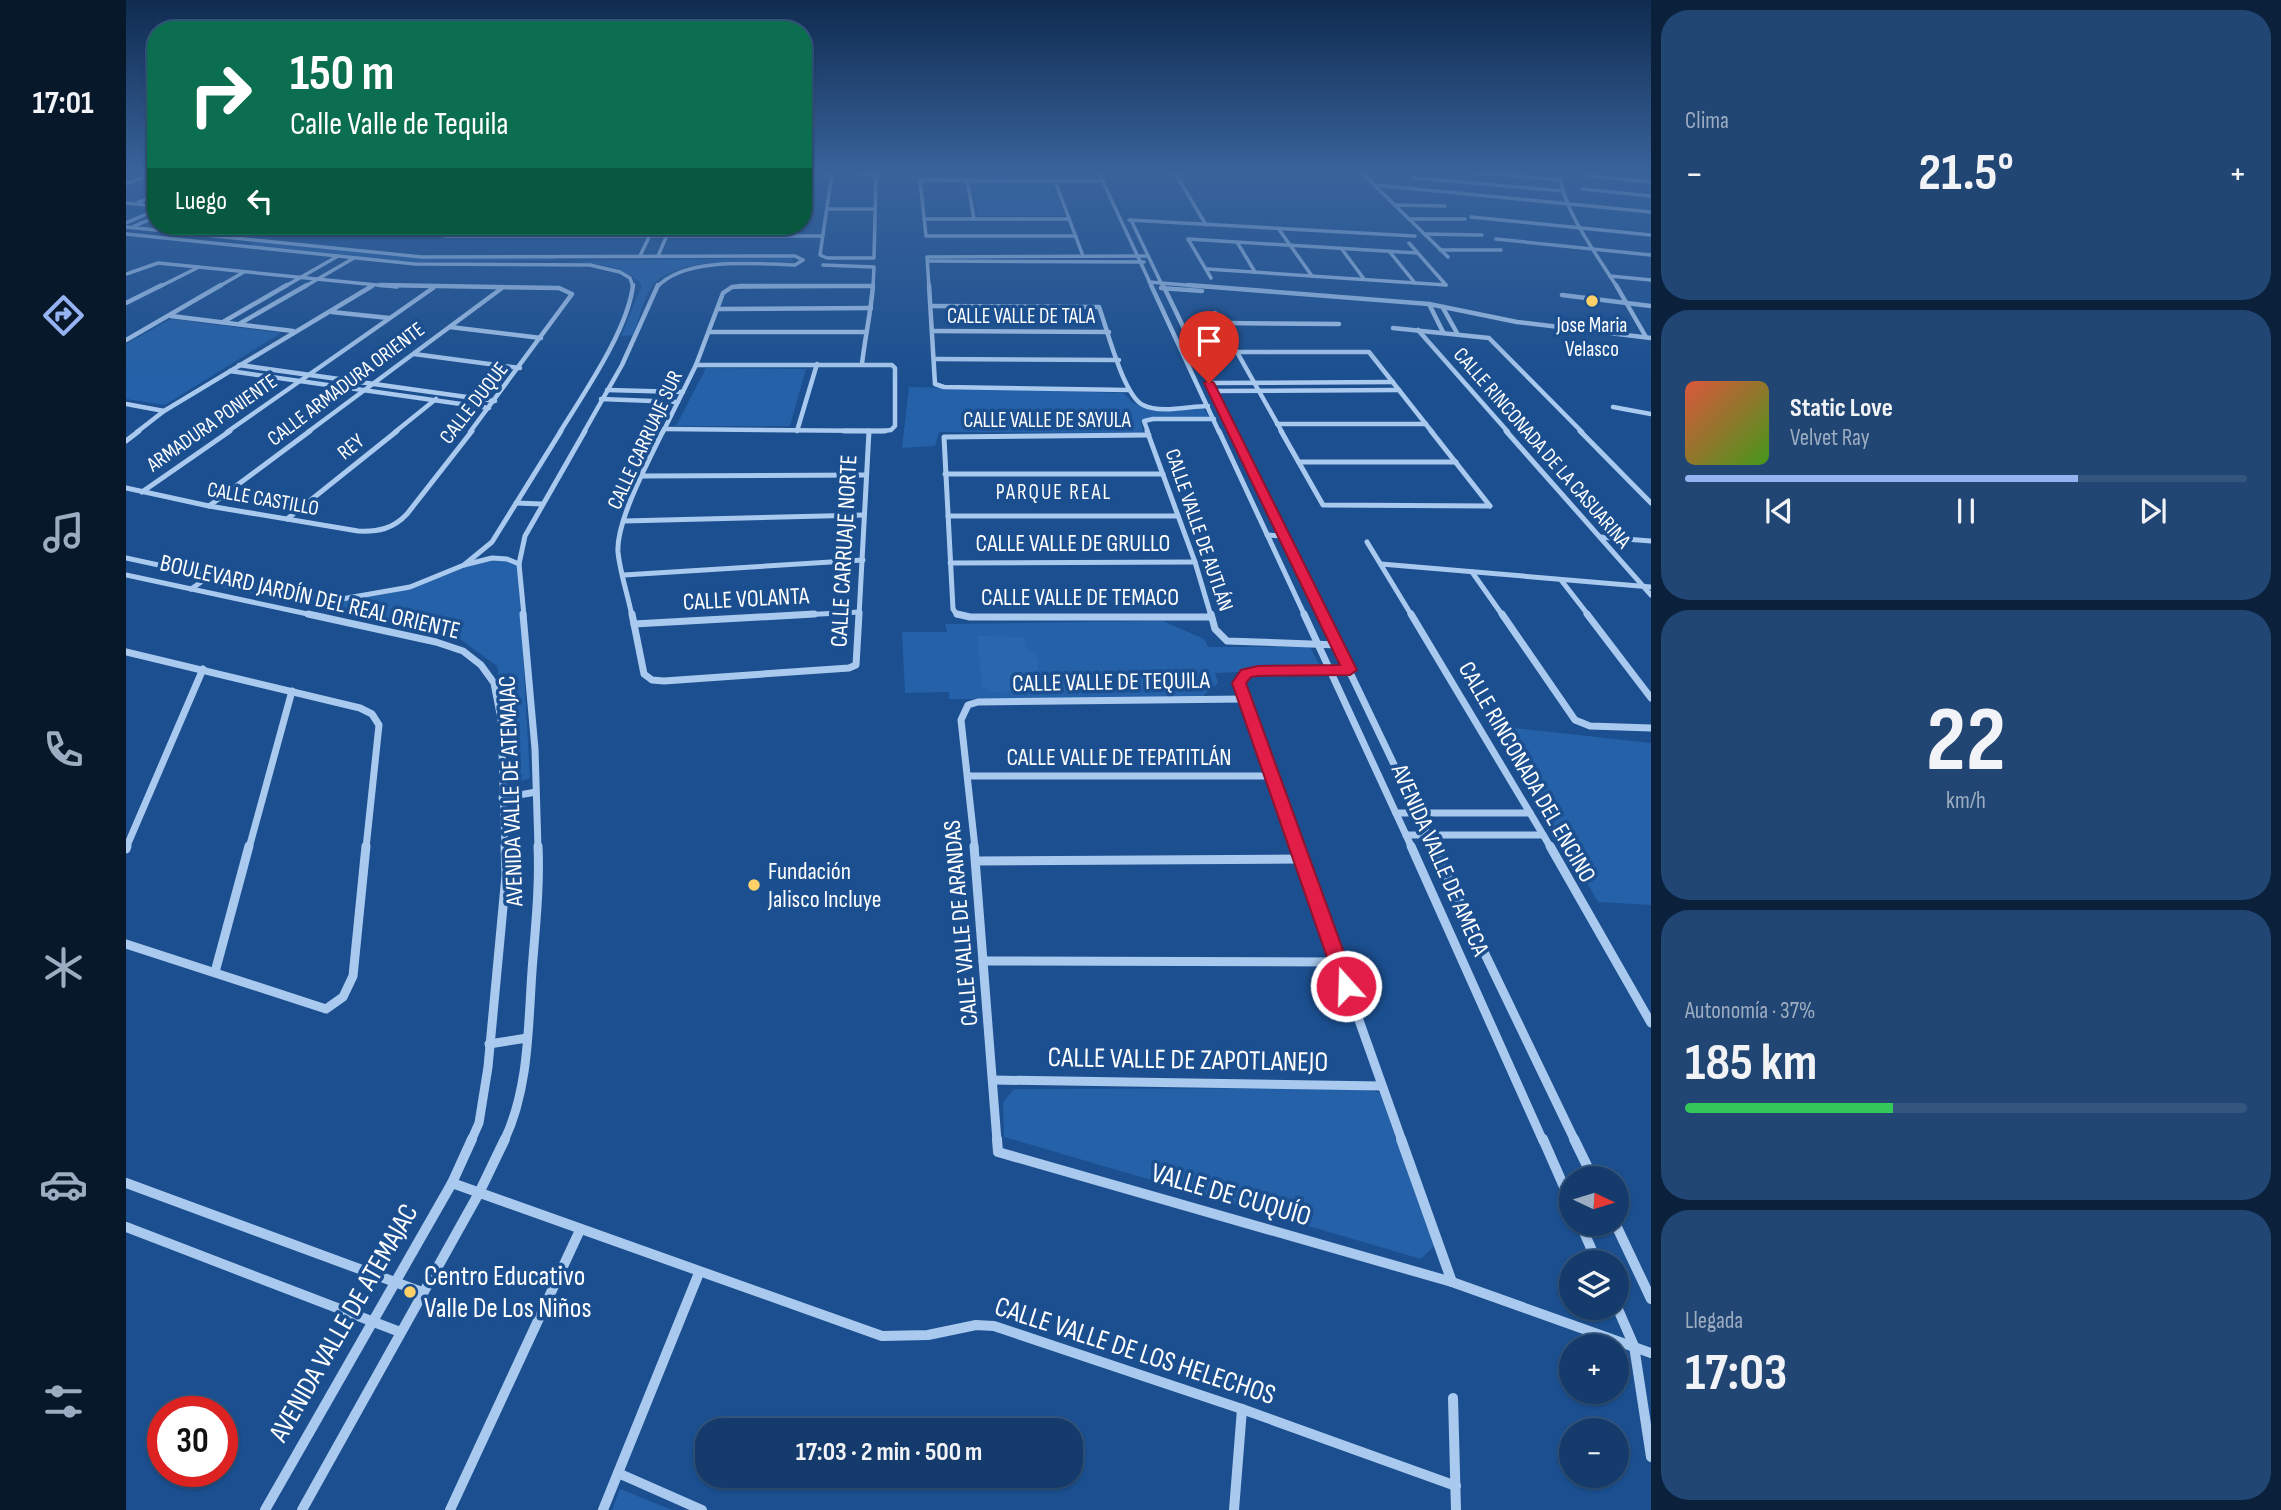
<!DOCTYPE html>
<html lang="es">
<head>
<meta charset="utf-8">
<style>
	:root { --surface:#143b6b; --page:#214673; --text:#f1f3f6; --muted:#9dadc1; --line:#33557e; --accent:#95b2f1 }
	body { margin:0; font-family:"Sofia Sans Condensed",sans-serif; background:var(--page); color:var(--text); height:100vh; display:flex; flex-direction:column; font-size:26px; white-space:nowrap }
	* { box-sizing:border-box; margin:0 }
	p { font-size:23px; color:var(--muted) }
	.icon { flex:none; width:38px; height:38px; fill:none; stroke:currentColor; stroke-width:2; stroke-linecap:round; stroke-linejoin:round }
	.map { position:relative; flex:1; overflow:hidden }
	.panel { display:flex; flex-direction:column; gap:10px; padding:10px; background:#0b203b; width:630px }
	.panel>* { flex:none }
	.banner { position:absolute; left:21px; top:21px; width:665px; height:214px; border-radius:28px; box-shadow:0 2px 5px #0004,0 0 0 2px var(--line); background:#0b6e4f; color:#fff; overflow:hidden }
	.needle { width:46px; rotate:94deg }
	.controls { position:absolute; left:1433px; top:1166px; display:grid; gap:14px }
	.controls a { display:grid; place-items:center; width:70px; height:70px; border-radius:50%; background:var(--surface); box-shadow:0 2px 5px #0004,0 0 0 2px var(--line); font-size:35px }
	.speed { position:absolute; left:21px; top:1396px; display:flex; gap:14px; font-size:35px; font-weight:700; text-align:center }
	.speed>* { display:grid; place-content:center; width:91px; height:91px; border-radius:50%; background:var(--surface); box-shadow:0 2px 5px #0004,0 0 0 2px var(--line); line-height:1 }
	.speed .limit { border:10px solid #d22; background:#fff; color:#111 }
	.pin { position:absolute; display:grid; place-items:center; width:60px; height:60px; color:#fff; margin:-72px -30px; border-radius:50% 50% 50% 0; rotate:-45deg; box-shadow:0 0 7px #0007 }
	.pin .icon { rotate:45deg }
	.me { position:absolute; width:77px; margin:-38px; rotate:340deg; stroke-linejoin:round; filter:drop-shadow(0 0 5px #0008) }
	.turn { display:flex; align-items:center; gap:24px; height:147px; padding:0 28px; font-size:32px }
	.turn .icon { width:91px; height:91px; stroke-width:2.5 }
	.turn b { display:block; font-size:49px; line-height:60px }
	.then { display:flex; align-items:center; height:66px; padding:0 28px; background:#0003; gap:14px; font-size:26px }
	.big { font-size:52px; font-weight:700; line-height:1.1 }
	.panel .widget { flex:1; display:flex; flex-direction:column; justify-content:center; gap:10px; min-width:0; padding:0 24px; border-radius:28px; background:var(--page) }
	.panel .dial { align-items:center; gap:0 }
	.dial b { font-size:91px; line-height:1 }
	.song { display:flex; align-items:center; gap:21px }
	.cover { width:84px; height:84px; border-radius:10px; background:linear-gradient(135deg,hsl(10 70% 55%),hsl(100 70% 35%)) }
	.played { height:7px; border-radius:4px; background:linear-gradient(90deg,var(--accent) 70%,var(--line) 70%) }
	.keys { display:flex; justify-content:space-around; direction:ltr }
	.heat { display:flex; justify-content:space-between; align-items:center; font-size:38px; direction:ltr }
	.charge { height:10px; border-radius:5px; background:linear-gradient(90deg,#34c759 37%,var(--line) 0) }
	.trip { position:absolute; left:569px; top:1418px; width:388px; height:70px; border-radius:28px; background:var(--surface); box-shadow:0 2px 5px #0004,0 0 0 2px var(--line); font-weight:700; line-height:70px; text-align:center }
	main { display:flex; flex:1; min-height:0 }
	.tab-bar { display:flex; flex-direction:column; width:126px; justify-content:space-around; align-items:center; background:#08182b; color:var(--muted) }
	.tab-bar .icon { width:49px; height:49px }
	.tab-bar .selected { color:var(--accent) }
	.tab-bar b { font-size:32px; color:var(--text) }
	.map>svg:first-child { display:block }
</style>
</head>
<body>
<main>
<nav class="tab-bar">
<b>17:01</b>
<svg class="icon selected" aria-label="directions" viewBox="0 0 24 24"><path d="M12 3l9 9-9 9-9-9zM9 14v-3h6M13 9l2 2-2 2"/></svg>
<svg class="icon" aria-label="music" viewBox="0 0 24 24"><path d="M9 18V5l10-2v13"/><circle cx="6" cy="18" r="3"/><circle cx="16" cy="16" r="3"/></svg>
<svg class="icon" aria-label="phone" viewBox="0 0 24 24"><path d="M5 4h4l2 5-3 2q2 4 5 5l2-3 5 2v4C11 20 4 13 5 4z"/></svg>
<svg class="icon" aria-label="climate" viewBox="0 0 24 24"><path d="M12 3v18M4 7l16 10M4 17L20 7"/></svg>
<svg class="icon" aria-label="car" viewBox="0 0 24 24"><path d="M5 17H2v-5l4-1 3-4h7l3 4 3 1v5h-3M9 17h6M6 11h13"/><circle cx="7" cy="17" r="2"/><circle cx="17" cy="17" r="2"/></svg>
<svg class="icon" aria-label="filters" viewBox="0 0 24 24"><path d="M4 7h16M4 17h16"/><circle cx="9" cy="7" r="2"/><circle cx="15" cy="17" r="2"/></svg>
</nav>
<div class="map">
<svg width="1525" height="1510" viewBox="0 0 1525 1510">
	<rect width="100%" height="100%" fill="#1b4f8f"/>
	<!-- green -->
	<g fill="#2461a8">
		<polygon points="920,181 926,183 938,216 853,216 846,182"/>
		<polygon points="494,226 586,226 584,233 486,233"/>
		<polygon points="130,242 296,258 430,258 431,260 291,262 124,245"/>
		<path d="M666,258L667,262C633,261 551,256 527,285C517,298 513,320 507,335L495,336L516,285C499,265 473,265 448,261Z"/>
		<polygon points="45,319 155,333 39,405 0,399 0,344"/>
		<polygon points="580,368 680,369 664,426 550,426"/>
		<polygon points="783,387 998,393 1006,402 1015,406 1077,408 1083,417 1019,418 1015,421 1017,433 813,432 809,446 776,448"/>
		<path d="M380,559L392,565L404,778L389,783L371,666L331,637L78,584L86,577C142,588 199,606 256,595C299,586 336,563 380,559Z"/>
		<polygon points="1037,621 1078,639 1082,647 1184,647 1196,669 1089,673 1092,683 1071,701 823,699 823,692 779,693 776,632 821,632 819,624"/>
		<polygon points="1370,726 1525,743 1525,905 1472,902"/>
		<polygon points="1237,1088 1254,1093 1308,1246 1295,1259 878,1137 877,1102 888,1089"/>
		<polygon points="494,1489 546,1510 486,1510"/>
	</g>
	<!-- building -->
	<polygon fill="#2a66ad" points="851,636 898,637 899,646 909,654 913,663 912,670 904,679 907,691 865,692 856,686"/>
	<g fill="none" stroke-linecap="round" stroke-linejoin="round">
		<!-- minor-far5 -->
		<g stroke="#a9c9ee" stroke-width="3.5">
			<polyline points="3,171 26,172"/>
			<polyline points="972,171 1026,287"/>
			<polyline points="1048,171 1080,225"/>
			<polyline points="1234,171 1322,257"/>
			<polyline points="1331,171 1434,180"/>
			<polyline points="1417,171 1434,172"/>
			<path d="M1434,171C1434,207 1472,256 1491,287"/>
			<polyline points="677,173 724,171 750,175 748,258 701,258 694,255 706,173"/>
			<polyline points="1463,176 1525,182"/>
			<polyline points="1288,178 1437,191"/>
			<polyline points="841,180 848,219"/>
			<polyline points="929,181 957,256"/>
			<polyline points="0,184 30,172"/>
			<polyline points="1249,185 1525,212"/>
			<polyline points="1456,189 1525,196"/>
			<polyline points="0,203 30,206"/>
			<polyline points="11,203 30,195"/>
			<polyline points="1269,205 1319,206"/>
			<polyline points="701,209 749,209"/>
			<polyline points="1345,217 1525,235"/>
			<polyline points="798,219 943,219"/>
			<polyline points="1284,219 1339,219"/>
			<polyline points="1003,220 1289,236"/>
			<polyline points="1005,220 1037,287"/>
			<polyline points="0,223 30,210"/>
			<polyline points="231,226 263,229 275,226"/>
			<polyline points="0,227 296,257 669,256 677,260"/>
			<polyline points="6,227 30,217"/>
			<polyline points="1152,228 1186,276"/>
			<polyline points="294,233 321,236 697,236"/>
			<polyline points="0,234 289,264 464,265 494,272 504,278 507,287"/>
			<polyline points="1298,234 1356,235"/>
			<polyline points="313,235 327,226"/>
			<polyline points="365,235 379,226"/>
			<polyline points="415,235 429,226"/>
			<polyline points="474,235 486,226"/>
			<polyline points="950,236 800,236 794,180 977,181"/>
			<polyline points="1370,239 1525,255"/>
			<polyline points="1111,242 1129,272"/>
			<polyline points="1283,243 1320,285"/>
			<polyline points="1215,248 1238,279"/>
			<polyline points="1314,250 1375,250"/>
			<polyline points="1263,251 1289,283"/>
			<polyline points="514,256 524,235"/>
			<polyline points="532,256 541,235"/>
			<polyline points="802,261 1018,262"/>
			<polyline points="697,265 748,267 747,287"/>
			<polyline points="1081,269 1320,285"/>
			<polyline points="0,274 32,263 271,287"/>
			<polyline points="1484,276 1525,280"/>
			<polyline points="1085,278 1062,239 1291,253"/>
			<polyline points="1023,282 1084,287"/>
			<polyline points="33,287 71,268"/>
			<polyline points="92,287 118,272"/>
			<polyline points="158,287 212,256"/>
			<polyline points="178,287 228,258"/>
			<path d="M531,287C559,256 631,264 669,265L677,260"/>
			<polyline points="608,287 746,286"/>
			<polyline points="803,287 801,257 1021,256"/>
		</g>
		<!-- minor-far4 -->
		<g stroke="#a9c9ee" stroke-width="4.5">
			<polyline points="254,285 433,288 446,294 344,432"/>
			<polyline points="803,285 809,384 818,387 1003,390"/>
			<polyline points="1025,285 1093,432"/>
			<polyline points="1037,285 1108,432"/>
			<polyline points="1062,285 1303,304 1391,322 1525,338"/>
			<polyline points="1490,285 1520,337"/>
			<polyline points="1035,288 1076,291"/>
			<polyline points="1436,295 1525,306"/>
			<polyline points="0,303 36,285"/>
			<polyline points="1303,304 1317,332"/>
			<path d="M805,306L973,307C981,328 997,395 1017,405C1035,414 1063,406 1082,406"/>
			<polyline points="1317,308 1331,333"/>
			<polyline points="592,309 745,308"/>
			<polyline points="206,312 263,318"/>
			<polyline points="1089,313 1156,432"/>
			<polyline points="45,316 167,331"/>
			<polyline points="97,322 161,285"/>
			<polyline points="1095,323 1213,324"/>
			<polyline points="113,324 181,285"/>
			<polyline points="324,327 415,338"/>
			<polyline points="1267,328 1363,338 1456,432"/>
			<polyline points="1292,330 1382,432"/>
			<polyline points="807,331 983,332"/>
			<polyline points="585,332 740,332"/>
			<polyline points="0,340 95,285"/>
			<polyline points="1111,352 1243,352 1306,432"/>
			<polyline points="288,354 394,368"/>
			<polyline points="809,359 993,360"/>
			<path d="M736,364C739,337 745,312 747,285"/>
			<polyline points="113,365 369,401"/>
			<polyline points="104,371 363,408"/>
			<polyline points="1083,383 1267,382"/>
			<polyline points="481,390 557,392"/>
			<polyline points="1087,391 1273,390"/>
			<polyline points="475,399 552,402"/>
			<polyline points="0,404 38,411"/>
			<polyline points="1487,407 1525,414"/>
			<polyline points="1151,424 1300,424"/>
			<polyline points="538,429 756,431 765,430 769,426 769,368 766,365 570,365"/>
			<polyline points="671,431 691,364"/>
			<polyline points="11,432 38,411 246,286"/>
			<polyline points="101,432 307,288"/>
			<polyline points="182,432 376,288"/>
			<polyline points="269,432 310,399"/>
			<path d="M434,432C458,393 502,330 507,285"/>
			<polyline points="458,432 496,365 532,285"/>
			<polyline points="537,432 570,365 597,293 606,287 615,286 746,286"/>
			<polyline points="1022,432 1018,421 1027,419 1088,419"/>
		</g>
		<!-- minor-far3 -->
		<g stroke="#a9c9ee" stroke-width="5">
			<polyline points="718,431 759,431"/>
			<polyline points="1021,431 1069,562 1085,616"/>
			<polyline points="1093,431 1179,616"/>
			<polyline points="1107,431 1158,536"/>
			<polyline points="1155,431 1197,505 1364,506"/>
			<polyline points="1305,431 1364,506"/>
			<polyline points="1380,431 1525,595"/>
			<polyline points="1454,431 1525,503"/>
			<polyline points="0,441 13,431"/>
			<polyline points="1173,462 1330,462"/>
			<polyline points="819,474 1037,474"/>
			<polyline points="515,476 740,475"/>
			<path d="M0,488L83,506L232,531C252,532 267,529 281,514L346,431"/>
			<polyline points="16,492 104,431"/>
			<polyline points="390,503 416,504"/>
			<polyline points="83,506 184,431"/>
			<polyline points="822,516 1052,516"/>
			<polyline points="161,519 271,431"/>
			<polyline points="498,521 738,515"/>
			<polyline points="1141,535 1158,536 1197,616"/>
			<polyline points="1474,537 1525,541"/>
			<polyline points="1241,542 1286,616"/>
			<polyline points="0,558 176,596 210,600 284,587 338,565 366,558 381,559 393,564"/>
			<polyline points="824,563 1069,562"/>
			<polyline points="1255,564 1525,587"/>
			<polyline points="338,565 366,542 435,431"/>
			<polyline points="1346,572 1377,616"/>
			<polyline points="0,575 191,616"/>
			<polyline points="498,575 737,560"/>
			<polyline points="1435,580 1463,616"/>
			<polyline points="65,589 84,576"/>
			<polyline points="398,616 393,564 399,536 459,431"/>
			<path d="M506,616C502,595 494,573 492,552C490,521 523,460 537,431"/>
			<polyline points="655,616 734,612"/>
			<polyline points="733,616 743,431"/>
			<polyline points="839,616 831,615 827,609 818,437 1023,435"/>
		</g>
		<!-- minor-far2 -->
		<g stroke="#a9c9ee" stroke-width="7">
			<polyline points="182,614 310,642 337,651 355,665 368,683 375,719 379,848"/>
			<polyline points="397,614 409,749 412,848"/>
			<polyline points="506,614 518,674 526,680 538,681 723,668 730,665 733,614"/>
			<polyline points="831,614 844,617 1085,617"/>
			<polyline points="1085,614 1089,629 1101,641 1212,645"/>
			<polyline points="1178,614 1286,848"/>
			<polyline points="1196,614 1308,848"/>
			<polyline points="1285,614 1425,848"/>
			<polyline points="1376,614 1449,720 1464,726 1525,728"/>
			<polyline points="1461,614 1525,698"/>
			<polyline points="508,624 688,614"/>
			<polyline points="0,652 234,708 246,714 253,725 240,848"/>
			<polyline points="842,776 1145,776"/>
			<polyline points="376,798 410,792"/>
			<polyline points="1270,813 1404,813"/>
			<polyline points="1280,835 1417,835"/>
			<polyline points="0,848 77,669"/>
			<polyline points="123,848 166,691"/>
			<polyline points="849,848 835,720 842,705 852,702 1118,699"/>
			<polyline points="1172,848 1113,683 1120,673 1132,671 1224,670"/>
		</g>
		<!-- minor-far1 -->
		<g stroke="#a9c9ee" stroke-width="9">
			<polyline points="848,846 871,1141"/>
			<polyline points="1171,846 1276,1141"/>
			<polyline points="1285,846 1417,1141"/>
			<polyline points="1307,846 1449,1141"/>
			<polyline points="1424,846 1525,1023"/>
			<polyline points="0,849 1,846"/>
			<polyline points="850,861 1174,859"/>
			<polyline points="0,944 200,1009 217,997 227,976 240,846"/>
			<polyline points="857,961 1212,962"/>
			<polyline points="89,972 123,846"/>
			<polyline points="363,1044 401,1038"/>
			<polyline points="867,1080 1256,1086"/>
			<polyline points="345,1141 353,1123 362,1067 380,875 379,846"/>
			<path d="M378,1141C403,1089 402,1028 406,971C409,930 414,888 412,846"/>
		</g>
		<!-- minor -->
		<g stroke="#a9c9ee" stroke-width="10">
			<polyline points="871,1139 872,1152 1326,1282 1525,1353"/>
			<polyline points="1275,1139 1326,1282"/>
			<polyline points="1417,1139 1446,1205"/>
			<polyline points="1448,1139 1467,1178"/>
			<polyline points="0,1183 296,1292"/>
			<polyline points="326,1183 756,1336 802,1335 850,1325 868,1326 1116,1409 1330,1486"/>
			<polyline points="1454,1223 1471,1262"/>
			<polyline points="1489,1223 1525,1299"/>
			<polyline points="0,1227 274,1332"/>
			<polyline points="1491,1307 1508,1346 1525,1457"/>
			<polyline points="1327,1398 1330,1510"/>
			<polyline points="492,1473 576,1510"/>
			<polyline points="139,1510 326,1183 346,1139"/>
			<polyline points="176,1510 353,1193 379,1139"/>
			<polyline points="324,1510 454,1230"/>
			<polyline points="477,1510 573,1273"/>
			<polyline points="1108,1510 1116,1409"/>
		</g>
	</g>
	<!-- sky -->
	<linearGradient id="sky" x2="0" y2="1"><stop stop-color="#0f2b4f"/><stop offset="0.45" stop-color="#39639b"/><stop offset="1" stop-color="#39639b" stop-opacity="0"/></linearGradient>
	<rect width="1525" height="382" fill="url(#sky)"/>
	<!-- route -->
	<polygon fill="#e11d48" stroke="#92132f" stroke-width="2" points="1083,380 1088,383 1231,670 1224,675 1132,676 1125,677 1120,683 1230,986 1227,992 1220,995 1213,992 1211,986 1106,683 1115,670 1132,666 1214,665 1078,383"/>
	<!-- markers -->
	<g fill="#ffd166" stroke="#1b4f8f" stroke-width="2.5">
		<circle cx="1466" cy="301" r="7"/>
		<circle cx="628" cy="885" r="7"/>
		<circle cx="284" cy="1292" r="7"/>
	</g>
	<g text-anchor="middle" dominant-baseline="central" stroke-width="7" stroke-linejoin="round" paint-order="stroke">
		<!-- far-street labels -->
		<g font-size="21" fill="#fff" stroke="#1b4f8f">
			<text x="895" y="316">CALLE VALLE DE TALA</text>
			<text transform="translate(220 384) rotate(-37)">CALLE ARMADURA ORIENTE</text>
			<text transform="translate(348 403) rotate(-52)">CALLE DUQUE</text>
			<text x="921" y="420">CALLE VALLE DE SAYULA</text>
			<text transform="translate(86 423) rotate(-35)">ARMADURA PONIENTE</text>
			<text transform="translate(519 440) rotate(-65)">CALLE CARRUAJE SUR</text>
			<text transform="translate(225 447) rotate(-39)">REY</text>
			<text transform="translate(1416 448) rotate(49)">CALLE RINCONADA DE LA CASUARINA</text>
			<text transform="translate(137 499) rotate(10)">CALLE CASTILLO</text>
			<text transform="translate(1073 530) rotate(71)">CALLE VALLE DE AUTLÁN</text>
		</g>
		<!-- far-poi labels -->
		<g font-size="21" fill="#fff" stroke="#1b4f8f">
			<text x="1466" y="325">Jose Maria<tspan x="1466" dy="24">Velasco</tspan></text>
		</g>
		<!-- far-neighbourhood labels -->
		<g font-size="21" letter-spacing="2" fill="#fff" stroke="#1b4f8f">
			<text x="928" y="492">PARQUE REAL</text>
		</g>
		<!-- street labels -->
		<g font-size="24" fill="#fff" stroke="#1b4f8f">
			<text x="947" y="543">CALLE VALLE DE GRULLO</text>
			<text transform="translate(718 551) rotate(-87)">CALLE CARRUAJE NORTE</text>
			<text transform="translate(184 597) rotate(13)">BOULEVARD JARDÍN DEL REAL ORIENTE</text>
			<text x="954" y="597">CALLE VALLE DE TEMACO</text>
			<text transform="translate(620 599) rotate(-3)">CALLE VOLANTA</text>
			<text transform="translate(985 682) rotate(-1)">CALLE VALLE DE TEQUILA</text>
			<text x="993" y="757">CALLE VALLE DE TEPATITLÁN</text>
			<text transform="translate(1401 772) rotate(60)">CALLE RINCONADA DEL ENCINO</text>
			<text transform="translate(385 791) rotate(-92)">AVENIDA VALLE DE ATEMAJAC</text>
			<text transform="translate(1314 860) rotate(66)">AVENIDA VALLE DE AMECA</text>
			<text transform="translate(835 923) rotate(-95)">CALLE VALLE DE ARANDAS</text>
		</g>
		<!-- poi labels -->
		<g font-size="24" fill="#fff" stroke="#1b4f8f" text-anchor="start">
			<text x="642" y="871">Fundación<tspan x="642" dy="28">Jalisco Incluye</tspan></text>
		</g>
		<!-- near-street labels -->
		<g font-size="28" fill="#fff" stroke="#1b4f8f">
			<text transform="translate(1062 1060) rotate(1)">CALLE VALLE DE ZAPOTLANEJO</text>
			<text transform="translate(1105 1195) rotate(16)">VALLE DE CUQUÍO</text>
			<text transform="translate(218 1323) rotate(-60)">AVENIDA VALLE DE ATEMAJAC</text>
			<text transform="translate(1009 1351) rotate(18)">CALLE VALLE DE LOS HELECHOS</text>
		</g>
		<!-- near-poi labels -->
		<g font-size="28" fill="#fff" stroke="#1b4f8f" text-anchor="start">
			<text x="298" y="1276">Centro Educativo<tspan x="298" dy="32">Valle De Los Niños</tspan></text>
		</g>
	</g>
</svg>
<div class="controls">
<a><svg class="needle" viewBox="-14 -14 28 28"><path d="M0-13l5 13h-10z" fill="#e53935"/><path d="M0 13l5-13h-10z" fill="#9dadc1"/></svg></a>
<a><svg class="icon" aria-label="layers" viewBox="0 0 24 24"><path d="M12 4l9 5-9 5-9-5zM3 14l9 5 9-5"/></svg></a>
<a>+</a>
<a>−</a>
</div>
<div class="speed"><div class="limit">30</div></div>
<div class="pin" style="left:1083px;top:383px;background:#d93025"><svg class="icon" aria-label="arrive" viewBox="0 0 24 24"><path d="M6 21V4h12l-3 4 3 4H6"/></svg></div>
<svg class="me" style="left:1220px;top:986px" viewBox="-20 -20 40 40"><circle r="17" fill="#e11d48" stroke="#fff" stroke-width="3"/><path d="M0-11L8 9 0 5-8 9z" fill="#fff"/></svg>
<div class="trip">17:03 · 2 min · 500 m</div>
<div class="banner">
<div class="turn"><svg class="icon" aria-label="right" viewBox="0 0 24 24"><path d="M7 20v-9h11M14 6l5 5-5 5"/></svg><div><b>150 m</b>Calle Valle de Tequila</div></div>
<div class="then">Luego<svg class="icon" aria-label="left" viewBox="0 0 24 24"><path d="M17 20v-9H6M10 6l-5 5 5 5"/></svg></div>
</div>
</div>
<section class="panel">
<div class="widget"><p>Clima</p>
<div class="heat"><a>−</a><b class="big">21.5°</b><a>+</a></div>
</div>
<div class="widget">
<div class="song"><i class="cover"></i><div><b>Static Love</b><p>Velvet Ray</p></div></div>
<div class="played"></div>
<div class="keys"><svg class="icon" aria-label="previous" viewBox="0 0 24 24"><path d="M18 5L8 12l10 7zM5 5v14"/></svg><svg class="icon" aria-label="pause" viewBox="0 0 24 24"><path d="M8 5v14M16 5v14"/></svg><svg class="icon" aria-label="next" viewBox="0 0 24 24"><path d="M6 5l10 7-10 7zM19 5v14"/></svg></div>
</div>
<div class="widget dial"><b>22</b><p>km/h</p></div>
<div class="widget"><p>Autonomía · 37%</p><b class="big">185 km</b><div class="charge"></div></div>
<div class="widget"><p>Llegada</p><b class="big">17:03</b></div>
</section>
</main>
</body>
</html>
